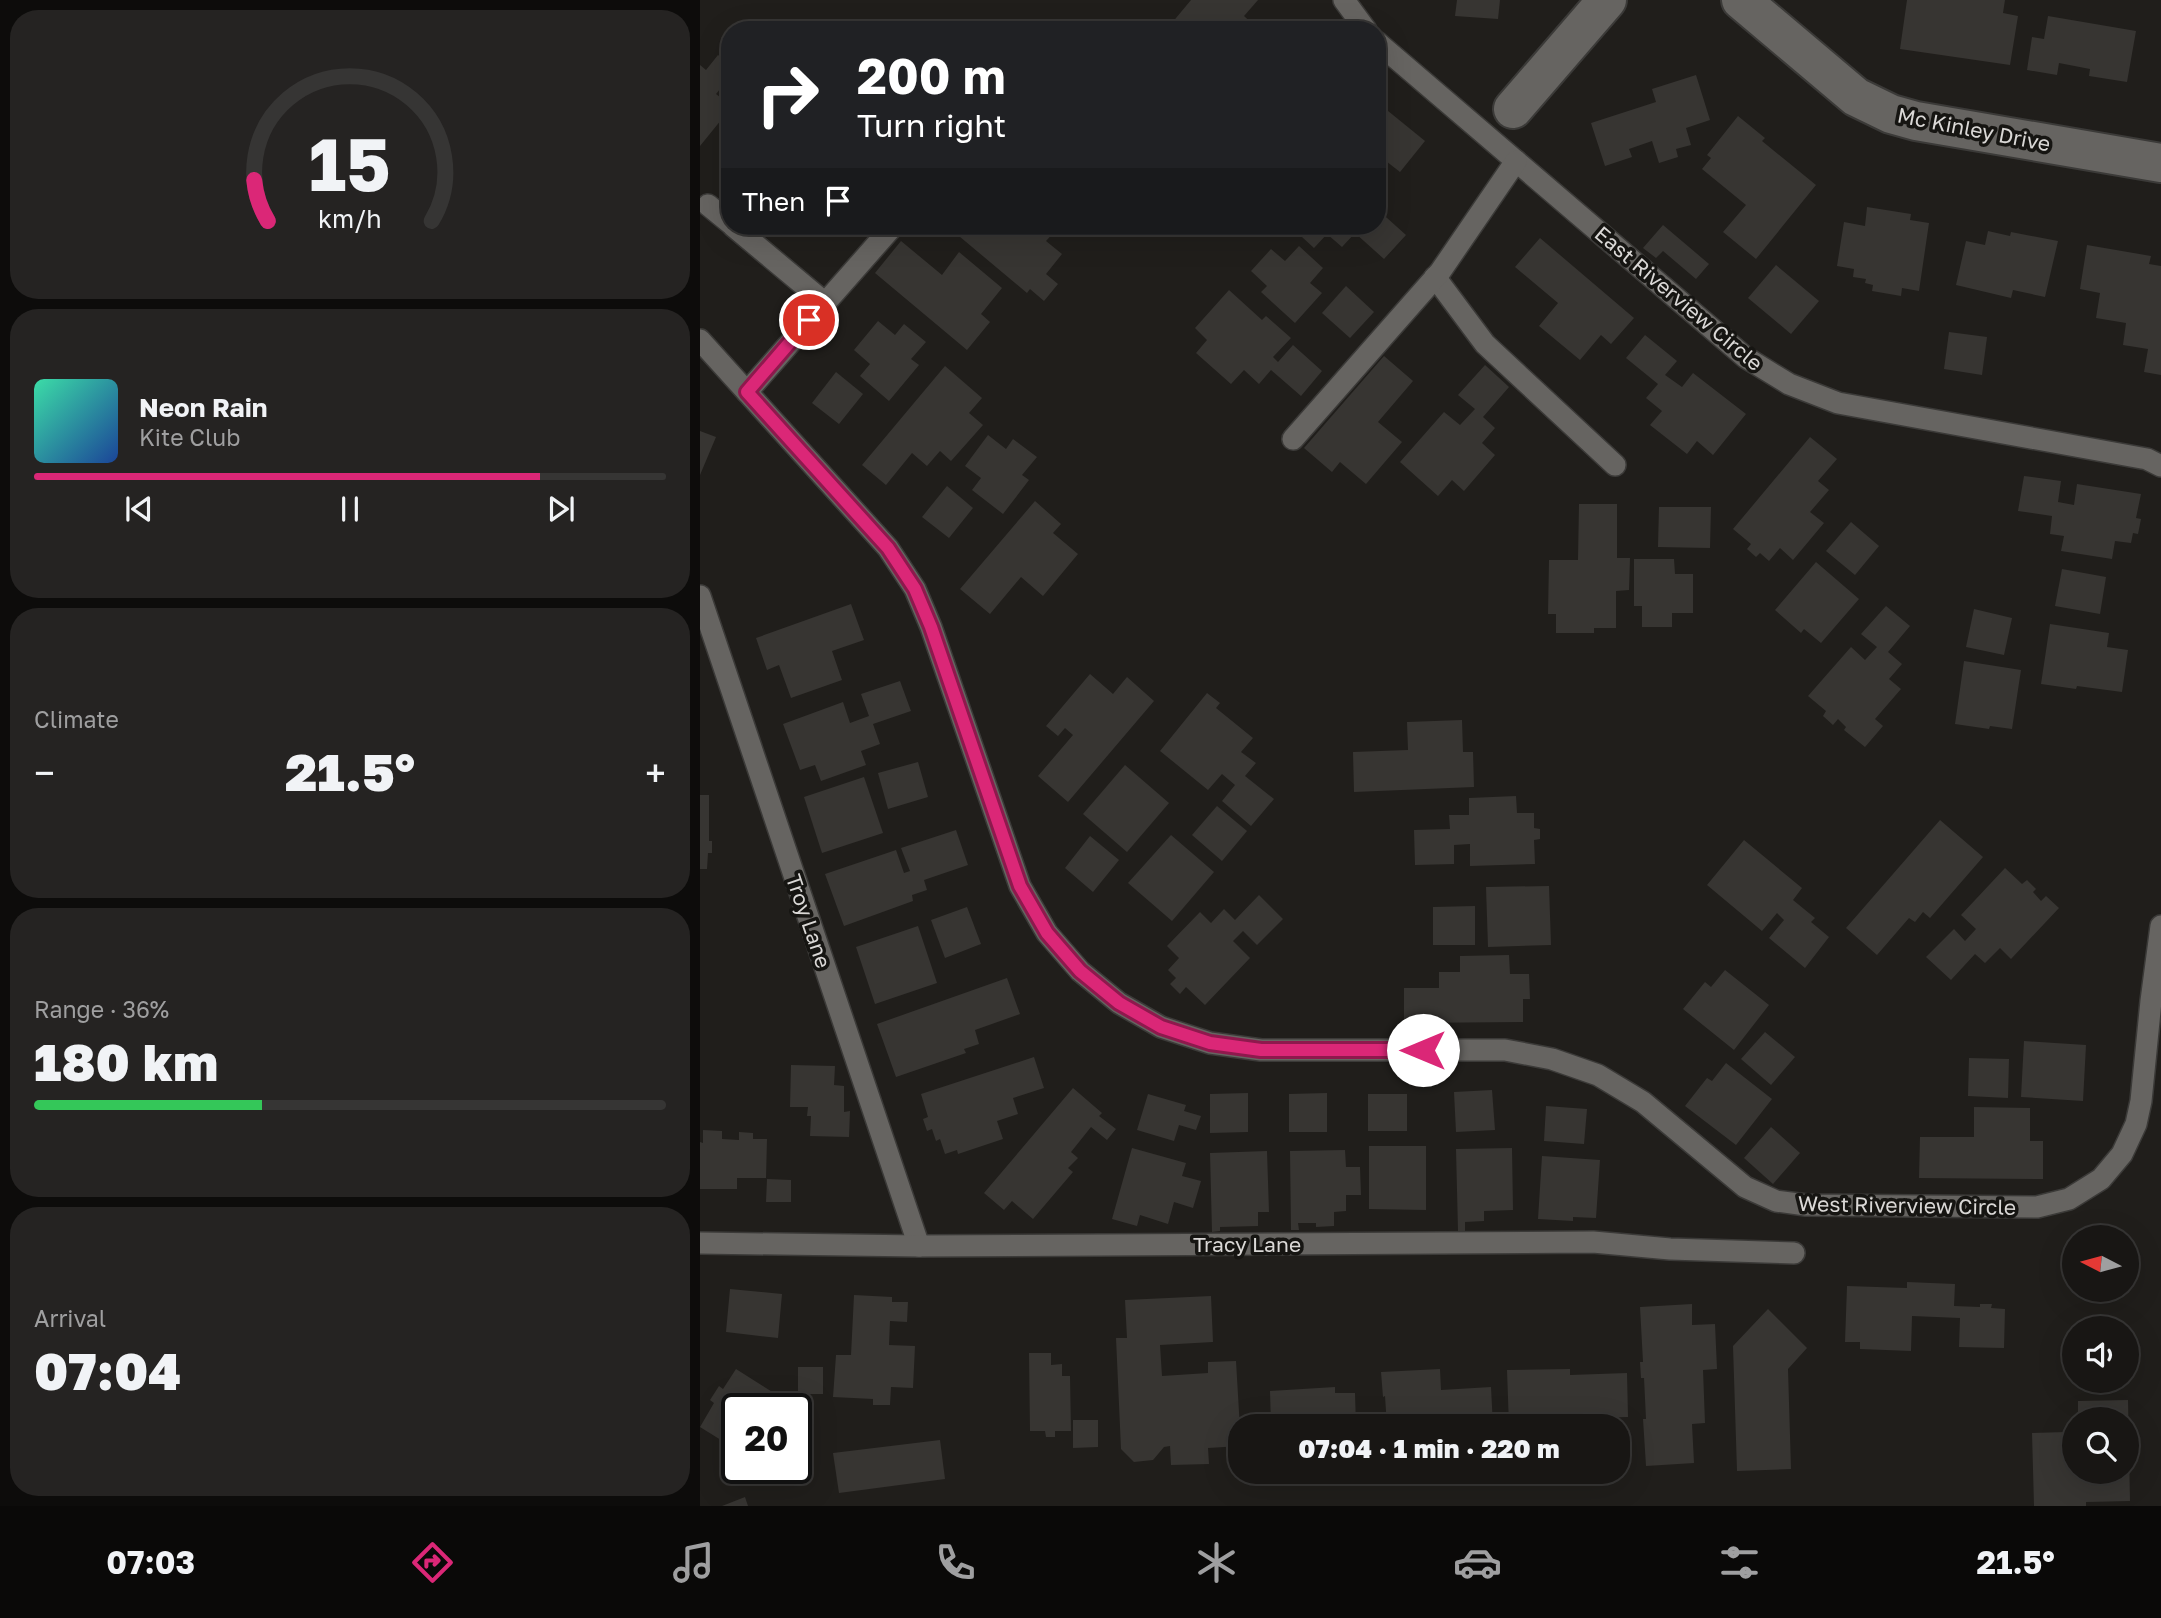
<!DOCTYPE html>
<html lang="en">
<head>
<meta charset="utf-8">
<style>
	:root { --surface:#181614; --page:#252322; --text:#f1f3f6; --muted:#9f9fa0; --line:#363534; --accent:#db2777 }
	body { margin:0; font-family:"Golos Text",sans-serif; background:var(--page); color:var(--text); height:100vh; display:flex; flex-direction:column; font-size:26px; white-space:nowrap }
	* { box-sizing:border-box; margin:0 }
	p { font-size:23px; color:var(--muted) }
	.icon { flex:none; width:38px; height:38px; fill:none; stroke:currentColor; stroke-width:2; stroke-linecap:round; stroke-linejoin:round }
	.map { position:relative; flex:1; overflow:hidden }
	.side { display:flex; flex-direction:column; gap:10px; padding:10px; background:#0d0c0b; width:700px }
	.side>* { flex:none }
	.banner { position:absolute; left:21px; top:21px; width:665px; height:214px; border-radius:28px; box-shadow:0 7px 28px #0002,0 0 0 2px var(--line); background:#202124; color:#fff; overflow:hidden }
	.needle { width:46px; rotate:276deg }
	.fabs { position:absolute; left:1362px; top:1225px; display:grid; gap:14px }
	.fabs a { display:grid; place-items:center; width:77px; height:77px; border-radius:50%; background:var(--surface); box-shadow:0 7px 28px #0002,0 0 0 2px var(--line); font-size:35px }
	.speed { position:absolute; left:21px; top:1393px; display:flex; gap:14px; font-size:35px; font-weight:700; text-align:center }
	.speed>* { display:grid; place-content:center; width:91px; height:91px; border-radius:50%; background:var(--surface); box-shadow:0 7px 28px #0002,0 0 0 2px var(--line); line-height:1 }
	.speed .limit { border:4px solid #111; border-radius:10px; background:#fff; color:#111 }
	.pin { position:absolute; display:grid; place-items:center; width:60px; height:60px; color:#fff; margin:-30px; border:4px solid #fff; border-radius:50%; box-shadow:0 2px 7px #0007 }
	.me { position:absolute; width:77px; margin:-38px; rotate:270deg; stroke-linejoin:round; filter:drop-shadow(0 0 5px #0008) }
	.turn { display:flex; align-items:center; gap:24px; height:147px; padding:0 21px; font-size:32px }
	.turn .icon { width:91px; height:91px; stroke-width:2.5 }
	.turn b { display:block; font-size:49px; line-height:60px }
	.then { display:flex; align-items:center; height:66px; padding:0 21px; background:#0003; gap:14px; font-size:26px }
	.big { font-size:52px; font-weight:800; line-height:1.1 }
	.side .card { flex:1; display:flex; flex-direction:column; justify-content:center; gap:10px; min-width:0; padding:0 24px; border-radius:28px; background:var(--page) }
	.side .dial { align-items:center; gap:0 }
	.dial svg { height:182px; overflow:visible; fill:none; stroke:var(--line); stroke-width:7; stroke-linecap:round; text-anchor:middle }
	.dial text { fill:var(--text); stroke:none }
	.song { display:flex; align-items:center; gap:21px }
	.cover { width:84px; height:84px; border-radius:10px; background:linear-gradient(135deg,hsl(160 70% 55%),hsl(220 70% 35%)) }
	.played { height:7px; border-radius:4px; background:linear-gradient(90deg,var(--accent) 80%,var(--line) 80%) }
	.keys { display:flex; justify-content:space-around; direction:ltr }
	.heat { display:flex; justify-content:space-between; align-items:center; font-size:38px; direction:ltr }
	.charge { height:10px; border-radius:5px; background:linear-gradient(90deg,#34c759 36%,var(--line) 0) }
	.trip { position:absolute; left:528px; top:1414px; width:402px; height:70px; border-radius:28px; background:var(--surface); box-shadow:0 7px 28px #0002,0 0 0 2px var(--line); font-weight:800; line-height:70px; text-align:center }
	.tabs { display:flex; height:112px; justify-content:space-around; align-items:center; background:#0a0908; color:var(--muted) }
	.tabs .icon { width:49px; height:49px }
	.tabs .current { color:var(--accent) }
	.tabs b { font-size:32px; color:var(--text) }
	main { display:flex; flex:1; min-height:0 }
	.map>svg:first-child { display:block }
</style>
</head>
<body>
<main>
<section class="side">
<div class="card dial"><svg viewBox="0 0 100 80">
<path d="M14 69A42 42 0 1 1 86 69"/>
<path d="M14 69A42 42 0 0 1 8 51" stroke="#db2777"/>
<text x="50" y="56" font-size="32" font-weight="700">15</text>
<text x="50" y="72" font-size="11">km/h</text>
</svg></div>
<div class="card">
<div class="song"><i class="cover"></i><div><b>Neon Rain</b><p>Kite Club</p></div></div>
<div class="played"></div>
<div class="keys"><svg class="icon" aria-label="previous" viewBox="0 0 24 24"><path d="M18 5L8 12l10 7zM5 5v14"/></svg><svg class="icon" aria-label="pause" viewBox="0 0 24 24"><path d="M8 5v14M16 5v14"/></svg><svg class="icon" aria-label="next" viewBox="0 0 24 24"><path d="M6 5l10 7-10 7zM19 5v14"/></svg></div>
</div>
<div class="card"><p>Climate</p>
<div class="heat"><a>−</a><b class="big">21.5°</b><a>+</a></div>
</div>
<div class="card"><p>Range · 36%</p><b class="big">180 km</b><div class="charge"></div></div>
<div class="card"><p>Arrival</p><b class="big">07:04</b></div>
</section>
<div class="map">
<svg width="1461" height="1506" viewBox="0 0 1461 1506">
	<rect width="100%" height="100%" fill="#201e1b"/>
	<!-- building -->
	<g fill="#373532">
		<polygon points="491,0 558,0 544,16 556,27 554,30 466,30"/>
		<polygon points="757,0 800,0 798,19 755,16"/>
		<polygon points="1207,0 1305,0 1303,13 1318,16 1310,65 1200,49"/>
		<polygon points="1348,16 1436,31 1427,82 1389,76 1390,69 1359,63 1357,75 1327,70 1332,37 1344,39"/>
		<polygon points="18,55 27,62 19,71 29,78 16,94 30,105 30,109 0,146 0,65 6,70"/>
		<polygon points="996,75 1010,120 986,128 991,145 976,149 978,157 959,163 952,141 929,149 932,157 905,166 891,123 956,102 952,89"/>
		<polygon points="677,102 725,141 700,172 677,154"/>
		<polygon points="1038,116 1065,138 1062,141 1116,185 1056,259 1023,232 1046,205 1002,169 1011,158 1007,155"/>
		<polygon points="1167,207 1211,214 1210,220 1229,223 1219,291 1202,288 1201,296 1172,291 1173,285 1165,283 1166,279 1153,277 1154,269 1137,266 1144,222 1165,226"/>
		<polygon points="677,209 706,235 684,259 655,233 642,247 627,234 614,248 590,226 677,226"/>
		<polygon points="963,225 1009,264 996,279 963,251 956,258 943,248"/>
		<polygon points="247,226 349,226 355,231 346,241 362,254 346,274 358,284 344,301 330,289 327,293"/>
		<polygon points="1288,231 1310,236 1311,232 1358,241 1345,297 1313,290 1311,298 1256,285 1266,241 1285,245"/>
		<polygon points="840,238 934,318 911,344 901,335 880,360 839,326 858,303 815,267"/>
		<polygon points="201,241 242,275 259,252 302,288 281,314 290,322 267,350 175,273"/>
		<polygon points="1387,245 1451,256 1449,264 1461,266 1461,375 1444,372 1448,349 1423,345 1426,323 1396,318 1400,293 1380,289"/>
		<polygon points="599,246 623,268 610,283 622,293 595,323 561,292 567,286 551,271 571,249 585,261"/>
		<polygon points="1076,265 1119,301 1091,334 1048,298"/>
		<polygon points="646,286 674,312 650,338 622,313"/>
		<polygon points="529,290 562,320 566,316 591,338 573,357 578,362 593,345 622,371 601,396 571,370 559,384 544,370 531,384 496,353 507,340 495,328"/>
		<polygon points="178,321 195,335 204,324 226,342 211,359 219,365 189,401 160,376 170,364 154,350"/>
		<polygon points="1249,332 1287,337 1282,375 1244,369"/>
		<polygon points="945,335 977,361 965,375 982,387 993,373 1046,414 1013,455 997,441 987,454 950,425 962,411 946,398 958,384 926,358"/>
		<polygon points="684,356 713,381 678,422 702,442 666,484 640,462 632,472 604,448"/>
		<polygon points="785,365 809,387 783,417 795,428 782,443 795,455 764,491 752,480 738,496 700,462 744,412 760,425 775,409 758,395"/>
		<polygon points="245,366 282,398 269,413 283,425 251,461 240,451 227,466 212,453 186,485 162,465"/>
		<polygon points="136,372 163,394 139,424 112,403"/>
		<polygon points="0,431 16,437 0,475"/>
		<polygon points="288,435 306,449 313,439 337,457 322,475 329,480 303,514 272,490 281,478 265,466"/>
		<polygon points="1110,437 1137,459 1118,481 1129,490 1110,512 1124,523 1093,560 1080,548 1069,561 1060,553 1056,557 1047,549 1051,544 1033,529"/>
		<polygon points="1324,476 1361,481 1358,502 1374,505 1377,484 1441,494 1436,518 1441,519 1438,534 1433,533 1431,543 1415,541 1412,559 1361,551 1364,536 1350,534 1352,516 1318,511"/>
		<polygon points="247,486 273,508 249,538 222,517"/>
		<polygon points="335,501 361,524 353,533 378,554 343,596 321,577 290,614 260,589"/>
		<polygon points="879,504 917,504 917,558 930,558 929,590 916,591 916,628 894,628 894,633 856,633 856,614 848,614 849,560 878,560"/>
		<polygon points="959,507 1011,507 1010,548 958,547"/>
		<polygon points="1151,522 1179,546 1155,575 1126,551"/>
		<polygon points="934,559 974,559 975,574 993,574 993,613 972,613 972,627 942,627 942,606 934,606"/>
		<polygon points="1116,562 1159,599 1121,643 1104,629 1101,633 1075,610"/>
		<polygon points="1362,569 1406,577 1400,614 1355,606"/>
		<polygon points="151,604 164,640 132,651 142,680 91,698 79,665 67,670 56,638"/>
		<polygon points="1186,606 1210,626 1188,652 1202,664 1189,679 1201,689 1175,719 1183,726 1165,747 1144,730 1146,727 1138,719 1133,725 1123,716 1126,711 1108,696 1151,647 1165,660 1177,647 1161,634"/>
		<polygon points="1274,609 1312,618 1304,655 1266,647"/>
		<polygon points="1350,624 1409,633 1407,647 1428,650 1422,692 1377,686 1376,689 1341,684"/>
		<polygon points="1264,661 1321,670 1312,729 1290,726 1289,729 1255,724"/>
		<polygon points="390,674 413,694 427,677 454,701 368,802 338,776 373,735 365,728 358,736 346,726"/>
		<polygon points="200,681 211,711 173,724 180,744 161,751 166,765 121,781 115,765 100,770 83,724 143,702 150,723 169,716 161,694"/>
		<polygon points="507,693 520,703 516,708 553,738 541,752 556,763 545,776 574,799 551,826 522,801 535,785 522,774 508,790 460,751"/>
		<polygon points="762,720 763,752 773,752 774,787 654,792 653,752 708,750 707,722"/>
		<polygon points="218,762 228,797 188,809 178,773"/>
		<polygon points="425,765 469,803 427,852 383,814"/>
		<polygon points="164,777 183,833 122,853 104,797"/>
		<polygon points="0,795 9,795 9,841 12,841 12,853 8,853 7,869 0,869"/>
		<polygon points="816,796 817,813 834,813 834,828 840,829 840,839 834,840 835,864 770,866 770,844 754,845 754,864 715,865 714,830 750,829 749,815 769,815 769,798"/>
		<polygon points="517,806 547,831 522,861 492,835"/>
		<polygon points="1240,820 1283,857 1230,918 1223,912 1215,922 1209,918 1177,955 1146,928"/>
		<polygon points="256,830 268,865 224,880 227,890 212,895 213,901 144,926 125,874 196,850 204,873 210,871 201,848"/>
		<polygon points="471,835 514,872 472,921 428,883"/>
		<polygon points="390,836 419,860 393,892 365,868"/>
		<polygon points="1044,840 1102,888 1093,900 1115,918 1111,922 1129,937 1105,968 1069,938 1084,920 1077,913 1062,931 1007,885"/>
		<polygon points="1305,868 1322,884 1327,880 1336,889 1333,892 1341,901 1346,896 1359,908 1311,959 1300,948 1285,963 1275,954 1251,980 1226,957 1254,929 1265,941 1276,929 1261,915"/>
		<polygon points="849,886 851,945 788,947 786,887"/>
		<polygon points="559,895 583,919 557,945 543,931 533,941 550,958 505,1005 486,987 480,994 470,984 476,978 468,970 479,958 467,946 500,912 511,923 524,909 535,920"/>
		<polygon points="775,906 775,945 733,945 733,907"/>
		<polygon points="267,907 281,944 245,958 231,920"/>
		<polygon points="218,926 237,983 175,1004 156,947"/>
		<polygon points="809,955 810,974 829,974 830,999 823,999 823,1022 704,1023 704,988 739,988 739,972 760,972 760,956"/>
		<polygon points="1025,970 1069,1005 1034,1050 983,1009 1005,982 1011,987"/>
		<polygon points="307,978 320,1014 275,1030 279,1044 264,1049 266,1053 196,1077 177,1024"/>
		<polygon points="1065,1032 1095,1057 1071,1085 1041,1059"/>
		<polygon points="1324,1041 1386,1045 1383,1101 1321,1097"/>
		<polygon points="334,1057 344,1088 313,1098 318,1114 297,1121 303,1139 258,1154 257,1150 245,1154 240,1139 236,1141 232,1129 227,1131 223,1119 228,1117 221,1094"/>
		<polygon points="1269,1058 1309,1059 1308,1098 1268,1096"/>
		<polygon points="1026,1063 1072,1099 1036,1145 985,1106 1007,1078 1012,1081"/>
		<polygon points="91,1065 135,1066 134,1085 144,1086 144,1112 150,1111 149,1137 110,1136 111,1116 107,1116 108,1107 90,1107"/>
		<polygon points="373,1088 402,1113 399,1116 416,1129 407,1140 391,1127 371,1152 378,1158 368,1168 373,1172 333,1219 312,1201 304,1210 284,1193"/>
		<polygon points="792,1090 795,1130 756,1132 754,1092"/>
		<polygon points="548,1093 548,1132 510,1133 510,1094"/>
		<polygon points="627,1093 627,1132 589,1132 589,1094"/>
		<polygon points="448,1094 486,1105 484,1111 501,1116 496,1130 479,1125 474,1141 437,1130"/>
		<rect x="668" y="1094" width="39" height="37"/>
		<polygon points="846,1106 887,1109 884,1144 844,1141"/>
		<polygon points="1274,1107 1330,1108 1330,1141 1343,1141 1343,1179 1219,1178 1220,1137 1274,1137"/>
		<polygon points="1071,1127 1100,1153 1073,1184 1044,1158"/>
		<polygon points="3,1130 22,1131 22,1139 39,1140 39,1132 53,1133 53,1139 67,1139 66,1178 37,1178 37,1189 0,1189 0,1142 3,1143"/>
		<polygon points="669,1146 726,1146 726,1210 669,1209"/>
		<polygon points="432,1148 486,1163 482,1176 501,1181 493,1208 474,1202 468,1224 440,1215 437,1226 412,1219"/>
		<polygon points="812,1148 813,1210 784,1211 784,1221 765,1222 765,1231 758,1231 756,1149"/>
		<polygon points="645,1150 646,1167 660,1167 661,1195 646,1195 646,1211 634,1212 634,1226 616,1227 616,1223 598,1223 599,1230 591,1230 590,1151"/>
		<polygon points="567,1151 569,1212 558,1212 558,1226 520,1227 520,1231 512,1232 510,1153"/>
		<polygon points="842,1156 900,1160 896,1218 873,1217 873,1221 838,1219"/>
		<polygon points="67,1179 91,1180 91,1202 66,1202"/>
		<polygon points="1207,1282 1255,1284 1254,1306 1280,1307 1280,1304 1292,1304 1291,1308 1305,1309 1304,1348 1259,1347 1260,1318 1212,1316 1211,1351 1160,1349 1160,1342 1145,1342 1147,1286 1207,1288"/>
		<polygon points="30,1289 82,1294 78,1338 26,1332"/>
		<polygon points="154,1295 192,1297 192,1302 208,1302 207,1322 190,1321 189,1345 215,1346 213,1388 191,1387 190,1405 173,1405 173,1399 133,1397 136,1355 151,1355"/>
		<polygon points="511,1296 513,1342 460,1345 462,1376 508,1373 508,1362 536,1361 541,1446 508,1448 509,1464 471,1465 470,1446 464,1447 453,1460 434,1462 421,1449 416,1338 427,1338 425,1300"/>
		<polygon points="992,1304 992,1325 1015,1324 1017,1369 1003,1370 1005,1423 992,1424 994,1463 946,1466 943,1419 946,1419 944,1378 941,1378 940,1362 943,1362 940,1307"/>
		<polygon points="1068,1309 1107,1348 1088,1369 1091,1469 1037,1471 1033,1346"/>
		<polygon points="329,1353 351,1353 351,1365 362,1364 362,1376 370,1376 371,1431 355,1431 355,1437 346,1437 345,1431 330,1431"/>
		<rect x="98" y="1367" width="25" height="27"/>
		<polygon points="36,1369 74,1393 65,1407 68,1409 37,1409 37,1450 0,1427 14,1403 10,1400 19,1386 23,1389"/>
		<polygon points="740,1369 741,1390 791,1387 793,1426 687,1426 685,1396 683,1397 681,1372"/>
		<polygon points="870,1369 870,1375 927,1373 928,1417 849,1419 850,1426 809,1426 807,1370"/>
		<polygon points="635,1387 635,1393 655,1393 656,1426 571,1426 570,1391"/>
		<polygon points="1428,1400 1430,1501 1386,1502 1386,1506 1334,1506 1332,1433 1366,1432 1367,1452 1374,1452 1374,1472 1426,1472 1426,1419 1378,1419 1378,1401"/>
		<polygon points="373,1420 398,1420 398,1447 373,1448"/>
		<polygon points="240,1440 245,1479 139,1493 133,1453"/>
		<polygon points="45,1497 48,1506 22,1506"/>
	</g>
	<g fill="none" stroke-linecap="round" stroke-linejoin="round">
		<defs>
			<g id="lane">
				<polyline points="644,0 666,30"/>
				<polyline points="677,42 1045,357 1089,384 1138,403 1447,459 1461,466"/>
				<polyline points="8,205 30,223"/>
				<polyline points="33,226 124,302"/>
				<polyline points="735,277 785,344 915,465"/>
				<polyline points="0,340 188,548 215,589 231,627 320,886 347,933 380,971 419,1003 461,1027 510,1043 561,1050 805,1050 852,1059 898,1075 943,1102 1045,1187 1076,1201 1106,1205 1337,1207 1369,1199 1401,1179 1422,1154 1436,1124 1441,1101 1451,1001 1461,926"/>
				<polyline points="47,392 193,226"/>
				<polyline points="593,439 740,272 816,161"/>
				<polyline points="0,596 219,1246"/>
				<polyline points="0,1243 219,1246 893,1242 970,1249 1094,1253"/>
			</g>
			<g id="street">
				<polyline points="1041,0 1156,97 1191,114 1216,121 1461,163"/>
				<polyline points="813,109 907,0"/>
			</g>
		</defs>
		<!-- lane casing -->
		<use href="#lane" stroke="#3b3a38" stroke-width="24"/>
		<!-- street casing -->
		<use href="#street" stroke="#3b3a38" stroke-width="42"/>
		<!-- lane -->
		<use href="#lane" stroke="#666461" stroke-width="21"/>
		<!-- street -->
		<use href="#street" stroke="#666461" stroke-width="38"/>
	</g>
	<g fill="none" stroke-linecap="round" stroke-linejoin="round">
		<defs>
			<polyline id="route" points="109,320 47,392 188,548 215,589 231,627 320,886 347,933 380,971 419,1003 461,1027 510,1043 561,1050 723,1050"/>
		</defs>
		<!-- route casing -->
		<use href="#route" stroke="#8e194d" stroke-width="18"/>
		<!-- route -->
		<use href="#route" stroke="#db2777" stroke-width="12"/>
	</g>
	<g text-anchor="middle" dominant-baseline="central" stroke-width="7" stroke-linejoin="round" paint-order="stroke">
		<!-- street labels -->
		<g font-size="21" fill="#dad8d6" stroke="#161512">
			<text transform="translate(1274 129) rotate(11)">Mc Kinley Drive</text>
			<text transform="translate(979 298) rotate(40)">East Riverview Circle</text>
			<text transform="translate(109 921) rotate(71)">Troy Lane</text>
			<text transform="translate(1207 1205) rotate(1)">West Riverview Circle</text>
			<text x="547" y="1244">Tracy Lane</text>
		</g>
	</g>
</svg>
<div class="fabs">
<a><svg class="needle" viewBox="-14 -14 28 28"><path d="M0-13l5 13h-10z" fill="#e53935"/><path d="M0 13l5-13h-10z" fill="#9f9fa0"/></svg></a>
<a><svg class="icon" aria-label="sound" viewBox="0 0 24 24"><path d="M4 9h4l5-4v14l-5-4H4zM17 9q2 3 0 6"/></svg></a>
<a><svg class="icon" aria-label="search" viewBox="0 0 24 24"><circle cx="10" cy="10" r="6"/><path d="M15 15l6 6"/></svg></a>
</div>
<div class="speed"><div class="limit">20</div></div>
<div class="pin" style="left:109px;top:320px;background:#d93025"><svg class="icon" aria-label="arrive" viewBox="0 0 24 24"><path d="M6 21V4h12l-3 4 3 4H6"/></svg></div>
<svg class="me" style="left:723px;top:1050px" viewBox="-20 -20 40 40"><circle r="19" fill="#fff"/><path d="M0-13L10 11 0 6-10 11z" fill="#db2777"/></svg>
<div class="trip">07:04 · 1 min · 220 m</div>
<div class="banner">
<div class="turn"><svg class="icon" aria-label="right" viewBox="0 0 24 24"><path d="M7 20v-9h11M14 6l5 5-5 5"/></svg><div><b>200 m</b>Turn right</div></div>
<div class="then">Then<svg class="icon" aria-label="arrive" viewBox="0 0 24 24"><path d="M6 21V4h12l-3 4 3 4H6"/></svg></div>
</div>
</div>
</main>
<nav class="tabs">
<b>07:03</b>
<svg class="icon current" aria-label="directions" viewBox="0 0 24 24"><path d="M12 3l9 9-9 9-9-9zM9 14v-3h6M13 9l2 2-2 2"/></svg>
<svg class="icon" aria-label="music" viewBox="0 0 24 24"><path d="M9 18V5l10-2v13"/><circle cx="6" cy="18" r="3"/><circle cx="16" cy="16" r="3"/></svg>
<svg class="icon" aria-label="phone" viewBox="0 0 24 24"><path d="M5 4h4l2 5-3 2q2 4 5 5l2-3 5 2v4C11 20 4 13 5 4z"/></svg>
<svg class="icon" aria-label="climate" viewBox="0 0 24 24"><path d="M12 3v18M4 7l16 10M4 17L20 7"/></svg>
<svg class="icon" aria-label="car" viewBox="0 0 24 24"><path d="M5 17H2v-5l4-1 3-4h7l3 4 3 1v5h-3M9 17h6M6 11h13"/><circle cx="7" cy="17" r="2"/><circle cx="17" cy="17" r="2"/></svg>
<svg class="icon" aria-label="filters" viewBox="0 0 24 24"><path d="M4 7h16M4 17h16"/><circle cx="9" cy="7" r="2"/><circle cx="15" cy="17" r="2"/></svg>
<b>21.5°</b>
</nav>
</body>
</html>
